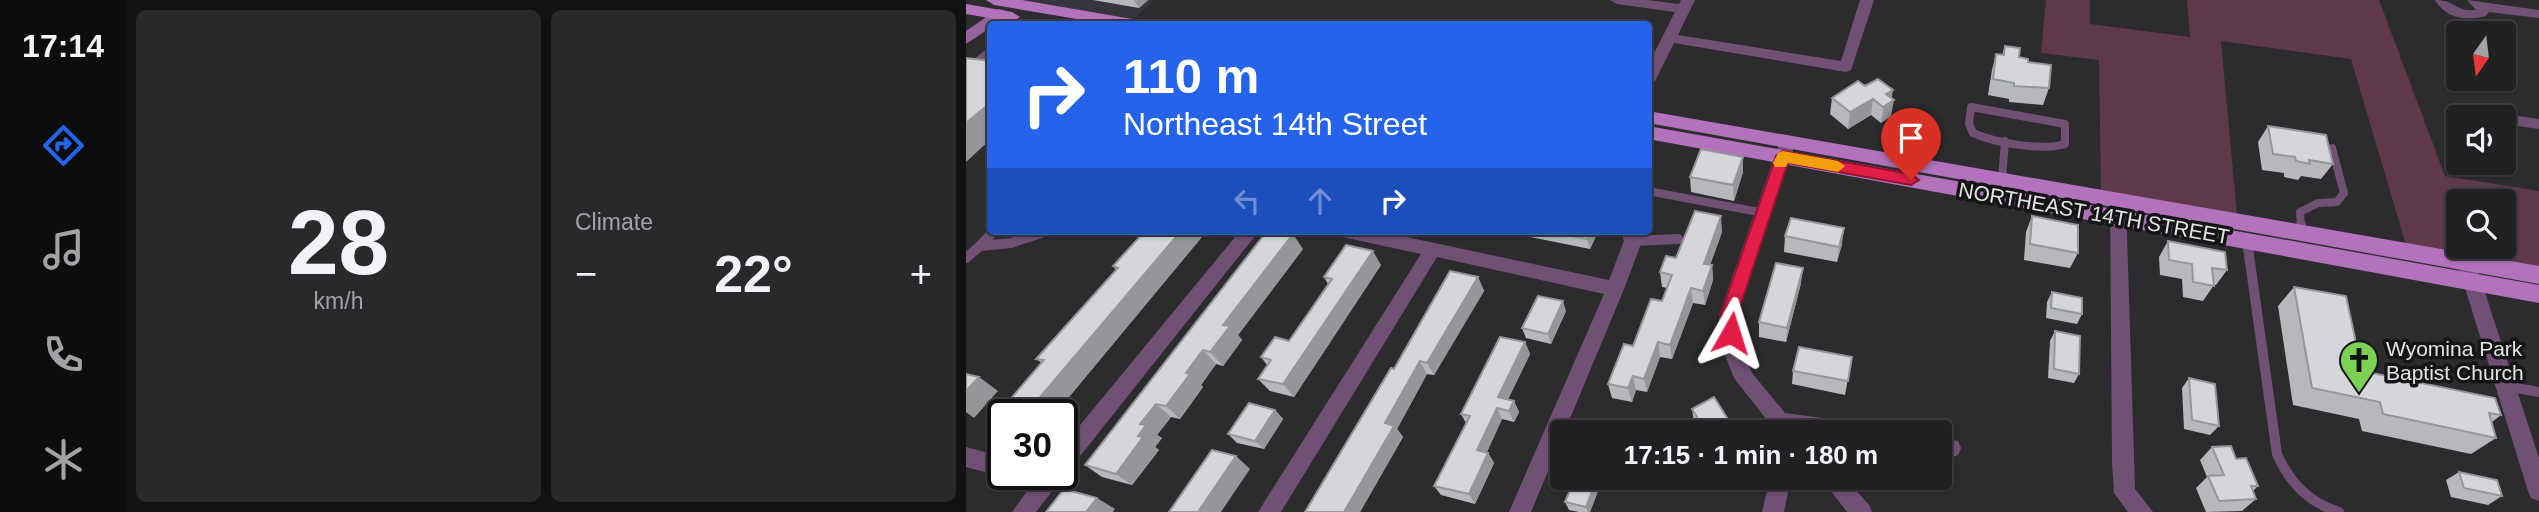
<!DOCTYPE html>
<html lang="en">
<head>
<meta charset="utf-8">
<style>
	:root { --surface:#212123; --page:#29292b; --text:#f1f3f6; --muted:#a2a3a6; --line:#3e3e41; --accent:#2563eb }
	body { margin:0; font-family:Arial,sans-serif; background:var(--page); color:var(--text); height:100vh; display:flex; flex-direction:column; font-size:26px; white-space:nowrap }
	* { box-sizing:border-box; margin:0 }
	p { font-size:23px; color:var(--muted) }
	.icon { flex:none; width:38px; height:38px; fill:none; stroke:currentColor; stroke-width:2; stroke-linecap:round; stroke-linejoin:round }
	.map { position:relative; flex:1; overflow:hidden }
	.panel { display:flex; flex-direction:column; gap:10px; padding:10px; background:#121213; width:840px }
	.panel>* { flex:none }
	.hud { position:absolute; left:21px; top:21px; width:665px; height:214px; border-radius:7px; box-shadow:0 2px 5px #0004,0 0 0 2px var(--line); background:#2563eb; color:#fff; overflow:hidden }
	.needle { width:46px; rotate:194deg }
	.controls { position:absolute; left:1480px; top:21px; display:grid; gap:14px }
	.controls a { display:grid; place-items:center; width:70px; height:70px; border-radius:7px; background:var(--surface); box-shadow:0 2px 5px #0004,0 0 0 2px var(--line); font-size:35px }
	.speed { position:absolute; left:21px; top:399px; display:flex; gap:14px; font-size:35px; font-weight:700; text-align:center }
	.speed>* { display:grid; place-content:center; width:91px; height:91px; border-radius:50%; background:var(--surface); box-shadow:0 2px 5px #0004,0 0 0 2px var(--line); line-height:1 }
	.speed .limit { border:4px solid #111; border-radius:10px; background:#fff; color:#111 }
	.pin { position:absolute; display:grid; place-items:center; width:60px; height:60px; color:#fff; margin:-72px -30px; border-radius:50% 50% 50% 0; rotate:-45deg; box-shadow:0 0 7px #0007 }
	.pin .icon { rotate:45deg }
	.me { position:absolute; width:77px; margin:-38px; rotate:6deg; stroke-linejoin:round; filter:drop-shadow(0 0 5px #0008) }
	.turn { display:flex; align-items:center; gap:24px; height:147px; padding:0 21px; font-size:32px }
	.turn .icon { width:91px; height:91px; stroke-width:2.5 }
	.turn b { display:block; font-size:49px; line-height:60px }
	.lanes { display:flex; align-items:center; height:66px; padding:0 21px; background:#0003; justify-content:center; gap:35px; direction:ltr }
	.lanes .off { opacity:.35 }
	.big { font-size:52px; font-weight:800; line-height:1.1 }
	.panel .widget { flex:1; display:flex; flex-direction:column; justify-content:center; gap:10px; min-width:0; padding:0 24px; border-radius:10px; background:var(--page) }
	.panel .dial { align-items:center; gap:0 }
	.dial b { font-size:91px; line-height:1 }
	.heat { display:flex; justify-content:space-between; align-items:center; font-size:38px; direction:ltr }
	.panel .tiles { flex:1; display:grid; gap:10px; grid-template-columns:repeat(2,1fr) }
	.trip { position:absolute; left:584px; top:420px; width:402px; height:70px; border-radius:7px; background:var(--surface); box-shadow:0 2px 5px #0004,0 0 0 2px var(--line); font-weight:800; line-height:70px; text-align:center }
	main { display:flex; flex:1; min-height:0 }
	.menu { display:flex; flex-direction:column; width:126px; justify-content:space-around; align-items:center; background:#0d0d0e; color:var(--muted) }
	.menu .icon { width:49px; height:49px }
	.menu .on { color:var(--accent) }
	.menu b { font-size:32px; color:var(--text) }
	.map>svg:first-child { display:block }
</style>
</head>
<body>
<main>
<nav class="menu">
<b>17:14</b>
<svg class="icon on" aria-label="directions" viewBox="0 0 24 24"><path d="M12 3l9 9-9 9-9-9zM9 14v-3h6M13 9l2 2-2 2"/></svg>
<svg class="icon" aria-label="music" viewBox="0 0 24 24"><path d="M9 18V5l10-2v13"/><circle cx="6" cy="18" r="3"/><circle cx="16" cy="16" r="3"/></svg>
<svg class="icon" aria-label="phone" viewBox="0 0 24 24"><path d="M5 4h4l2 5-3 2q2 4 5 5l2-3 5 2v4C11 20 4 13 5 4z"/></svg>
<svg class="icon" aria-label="climate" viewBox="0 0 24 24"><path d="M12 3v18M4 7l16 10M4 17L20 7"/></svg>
</nav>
<section class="panel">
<div class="tiles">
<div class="widget dial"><b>28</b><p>km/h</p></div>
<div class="widget"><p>Climate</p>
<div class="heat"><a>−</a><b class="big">22°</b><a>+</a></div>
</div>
</div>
</section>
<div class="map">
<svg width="1573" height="512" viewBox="0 0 1573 512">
	<rect width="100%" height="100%" fill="#2c2c2f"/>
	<!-- built -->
	<polygon fill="#36353d" points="57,0 188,0 167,20"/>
	<!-- green -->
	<path fill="#5f3949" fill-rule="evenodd" d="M1080,0H1124V24L1224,37L1221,0H1413L1479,176L1573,191V269L1440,245L1385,59L1255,41L1271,215L1135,191L1133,60L1075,53ZM1493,201H1538V247H1493Z"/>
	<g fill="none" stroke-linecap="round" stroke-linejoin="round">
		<!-- lane-far1 -->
		<g stroke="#705174" stroke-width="8">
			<polyline points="0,63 7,65 24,51"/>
			<path d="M1005,107L1099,124V144C1076,151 1029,143 1007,133L1003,124Z"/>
			<polyline points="1036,179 1039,141"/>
			<polyline points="682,191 798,213"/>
			<polyline points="1335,226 1334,212 1352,203 1371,202 1378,193 1366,148"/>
		</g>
		<!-- lane -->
		<g stroke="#705174" stroke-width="10">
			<polyline points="1335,225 1335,232"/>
			<polyline points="667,241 712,239"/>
			<path d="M1281,241L1311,454C1324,483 1342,502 1373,512"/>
			<polyline points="14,246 28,231"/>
			<polyline points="0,258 14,246 45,243 81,231"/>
			<polyline points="1540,386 1573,392"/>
		</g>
		<!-- street -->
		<g fill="#705174" fill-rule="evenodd">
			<polygon points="644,0 681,0 713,4 715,0 729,0 712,35 875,61 894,0 908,0 885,70 880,72 708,43 689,81 682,86 682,65 709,12 651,4"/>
			<path d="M1469,0C1490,0 1488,12 1510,10L1501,0L1573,10V18L1523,12L1520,16C1499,21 1481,19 1469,0Z"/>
			<polygon points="1538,114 1573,119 1573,129 1538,124 1538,117 1531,117"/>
			<polygon points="822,135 830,141 771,315 777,350 786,373 819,413 894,423 901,425 904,432 805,432 804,424 768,378 757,350 753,315 814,141"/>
			<polygon points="1152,197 1160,203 1169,489 1187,512 1162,512 1148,493 1146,462 1144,203"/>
			<polygon points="274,231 293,231 103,470 97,472 94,481 70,512 46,512 66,484 58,481 55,474 96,474 96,447"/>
			<polygon points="372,231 412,231 643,280 658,241 655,231 673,231 676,241 658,289 565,512 543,512 638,294 471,257 315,512 292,512 455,254 381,238 375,236"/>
			<polygon points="1500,255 1506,257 1509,262 1573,458 1573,501 1565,498 1562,491 1491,262 1494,257"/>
			<polygon points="975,437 992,441 995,448 992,455 985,458 975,455"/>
			<polygon points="0,447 37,457 37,474 44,474 37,477 0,467"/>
			<polygon points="804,478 825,478 818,512 796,512"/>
			<polygon points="855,478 879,478 903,505 906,512 881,512"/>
		</g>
		<!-- secondary -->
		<polygon fill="#96649d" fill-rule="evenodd" points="32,9 38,10 40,14 29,24 24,24 24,28 0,44 0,31"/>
		<!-- primary -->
		<g fill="#b372bc" fill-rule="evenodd">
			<polygon points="20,0 56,0 166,19 174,24 140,24 28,5"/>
			<polygon points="0,4 46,12 54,17 46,22 0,14"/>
			<polygon points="682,111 1573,266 1573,284 682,123"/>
			<polygon points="682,126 1573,285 1573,303 682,139"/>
		</g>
	</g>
	<!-- wall -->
	<g fill="#b6b8bb">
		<polygon points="127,0 182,0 173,8"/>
		<polygon points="1039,46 1053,57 1062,62 1083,88 1077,105 1043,102 1043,99 1022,95 1026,70 1030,54 1036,55"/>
		<polygon points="899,86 925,98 925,116 915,123 905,115 882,129 864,114 866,98"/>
		<polygon points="1302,126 1367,164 1355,179 1335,176 1332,180 1318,177 1318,173 1296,170 1292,142"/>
		<polygon points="777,172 768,201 725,192 724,177"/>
		<polygon points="1066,216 1112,253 1104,268 1058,260 1060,232"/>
		<polygon points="539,231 630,231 631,234 624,249 539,232"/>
		<polygon points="240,232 88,415 37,415 37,424 28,418 76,363 70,359 150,270 147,266"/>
		<polygon points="756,232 744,265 746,265 747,280 739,305 727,303 706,359 694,357 681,392 670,390 666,402 646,398 642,384 696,301 701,288 696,287 694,272 710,258"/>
		<polygon points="819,236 876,244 871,262 818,252"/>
		<polygon points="1202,241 1261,270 1250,285 1248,285 1237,301 1217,297 1216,279 1194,275 1193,257"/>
		<polygon points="337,249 272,335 276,340 257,366 250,364 235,385 237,387 214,419 205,417 191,435 196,438 189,447 193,450 166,485 136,477 119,465"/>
		<polygon points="415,265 328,397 304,391 292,379 301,365 295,357 323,341 362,284 358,277"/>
		<polygon points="512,277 518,291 468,375 461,374 431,429 437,437 394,512 339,512 428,369"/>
		<polygon points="835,283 820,342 793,337 793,322"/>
		<polygon points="1328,287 1396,371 1535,415 1526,422 1530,438 1505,454 1396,431 1393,419 1327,405 1312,306"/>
		<polygon points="1086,292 1116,314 1111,324 1080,318 1081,302"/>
		<polygon points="600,311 585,344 560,338 556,328"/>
		<polygon points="1089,331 1113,374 1108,383 1082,378 1084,341"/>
		<polygon points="559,342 564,354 542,399 548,401 553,412 548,422 536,419 521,452 522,453 528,463 509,504 475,495 468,486 500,423 495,414"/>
		<polygon points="886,357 879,395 826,384 827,371"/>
		<polygon points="1223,378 1253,426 1244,435 1218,429 1216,388"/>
		<polygon points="726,409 770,432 734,432 728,422"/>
		<polygon points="309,410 317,419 298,449 271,443 262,434"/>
		<polygon points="1246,447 1270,459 1292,486 1287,491 1290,499 1276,511 1240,512 1230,488 1241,477 1234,460"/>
		<polygon points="1493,472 1536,496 1522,505 1485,497 1480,480"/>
		<polygon points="609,478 637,478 624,512 613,512 603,510 599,502"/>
	</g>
	<!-- shaded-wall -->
	<g fill="#949699">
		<polygon points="168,0 182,0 173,8"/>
		<polygon points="927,90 925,102 928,100 925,116 915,123 920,94"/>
		<polygon points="907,99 905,115 882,129 884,112"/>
		<polygon points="24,103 24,140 0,162 0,123"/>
		<polygon points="777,157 777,172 768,201 767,185"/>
		<polygon points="755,216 756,232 739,279 738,264"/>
		<polygon points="878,228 876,244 871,262 873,247"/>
		<polygon points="215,231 240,232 88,415 59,415"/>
		<polygon points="625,231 630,231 631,234 624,249 621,239"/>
		<polygon points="327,234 337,249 272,335 276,340 257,366 244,352 257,325"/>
		<polygon points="407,251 415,265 328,397 317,384"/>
		<polygon points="746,265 747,280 739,305 737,291"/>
		<polygon points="837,268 835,283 820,342 821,328"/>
		<polygon points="512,277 518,291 468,375 461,363"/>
		<polygon points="725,288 727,303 706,359 704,345"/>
		<polygon points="597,301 600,311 585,344 582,334"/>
		<polygon points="559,342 564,354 538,408 532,397"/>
		<polygon points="692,342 694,357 681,392 678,379"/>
		<polygon points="237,350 250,364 235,385 237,387 214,419 200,406 220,373"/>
		<polygon points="454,361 461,374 431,429 437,437 394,512 378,512 419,423"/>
		<polygon points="667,376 670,390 666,402 662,388"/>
		<polygon points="13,377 32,391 8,418 0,412 0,391"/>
		<polygon points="548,401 553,412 548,422 543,411"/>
		<polygon points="190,404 205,417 191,435 196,438 189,447 193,450 166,485 150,474 172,436 174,424"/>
		<polygon points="531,408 536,419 517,460 511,450"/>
		<polygon points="309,410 317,419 298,449 289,441"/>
		<polygon points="522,453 528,463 509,504 503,494"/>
		<polygon points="270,456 284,469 255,512 232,512"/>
		<polygon points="631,478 637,478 624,512 622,512 620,507"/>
		<polygon points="131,498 149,509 147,512 120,512"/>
	</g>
	<!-- building -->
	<g fill="#d4d6da" stroke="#949699" stroke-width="2">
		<polygon points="1039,46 1054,48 1053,57 1062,59 1062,62 1085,65 1083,88 1048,86 1048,83 1027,79 1030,54 1038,55"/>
		<polygon points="0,58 24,61 24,103 0,123"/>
		<polygon points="912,79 927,90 920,94 928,100 917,107 907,99 884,112 866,98 892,81 899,86"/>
		<polygon points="1302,126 1360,135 1367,164 1343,160 1344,164 1330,161 1329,157 1307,154"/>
		<polygon points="735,149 777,157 767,185 724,177"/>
		<polygon points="729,211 755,216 738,264 746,265 737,291 725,288 704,345 692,342 678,379 667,376 662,388 642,384 658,344 667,346 685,299 696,301 706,275 694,272 700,256 710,258"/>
		<polygon points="1066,216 1112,225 1112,253 1064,244"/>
		<polygon points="825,218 878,228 873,247 819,236"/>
		<polygon points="179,231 215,231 59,415 37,415 37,420 28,418 78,360 70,359 152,268 147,266"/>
		<polygon points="301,231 310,231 327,234 257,325 264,326 244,352 237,350 220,373 224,374 200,406 190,404 174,424 180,425 172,436 177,437 150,474 119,465"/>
		<polygon points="582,231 625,231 621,239"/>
		<polygon points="1202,241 1259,252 1261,270 1246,268 1248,286 1227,282 1226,264 1203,260"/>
		<polygon points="380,245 407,251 317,384 292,379 305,360 295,357 309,337 323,341 366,279 358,277"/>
		<polygon points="810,263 837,268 821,328 793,322"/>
		<polygon points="484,271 512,277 461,363 454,361 419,423 428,426 378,512 339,512 425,368 428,369"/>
		<polygon points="1328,287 1380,296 1396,371 1529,398 1535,415 1523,413 1530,438 1417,414 1414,402 1346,388"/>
		<polygon points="1086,292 1116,298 1116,314 1085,308"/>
		<polygon points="572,296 597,301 582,334 556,328"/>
		<polygon points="1089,331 1114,336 1113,374 1088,369"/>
		<polygon points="534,337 559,342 532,397 548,401 543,411 531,408 511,450 522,453 503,494 468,486 504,416 495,414"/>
		<polygon points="833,347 886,357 882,381 827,371"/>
		<polygon points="0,374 13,377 0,391"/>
		<polygon points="1223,378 1249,384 1253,426 1226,420"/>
		<polygon points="748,397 770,432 740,432 726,409"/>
		<polygon points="283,403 309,410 289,441 262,434"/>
		<polygon points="1265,446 1270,459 1280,458 1292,486 1285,486 1290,499 1253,501 1242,476 1258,475 1246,447"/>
		<polygon points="246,450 270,456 232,512 203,512"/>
		<polygon points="1493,472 1531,480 1536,496 1498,488"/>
		<polygon points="609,478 631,478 620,507 599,502"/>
		<polygon points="98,489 131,498 120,512 80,512"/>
	</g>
	<!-- route -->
	<polygon fill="#e11d48" stroke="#92132f" stroke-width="2" points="817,151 945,174 953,180 945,185 822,163 771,316 773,333 771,338 765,340 759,338 754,316 810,156"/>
	<!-- slow -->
	<polygon fill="#f59e0b" points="817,151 872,161 879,166 872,172 822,163 820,167 809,167 807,163 812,153"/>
	<!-- icons -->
	<defs>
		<symbol id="church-pin" viewBox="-11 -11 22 30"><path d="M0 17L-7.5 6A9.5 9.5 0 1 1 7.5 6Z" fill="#7cd155" stroke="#151416"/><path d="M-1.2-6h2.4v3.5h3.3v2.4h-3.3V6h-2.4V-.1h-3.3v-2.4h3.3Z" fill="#111"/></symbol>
	</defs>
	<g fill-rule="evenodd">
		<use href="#church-pin" x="1371" y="338" width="44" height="60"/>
	</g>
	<g text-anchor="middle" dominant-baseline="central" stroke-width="7" stroke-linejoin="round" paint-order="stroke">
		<!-- street labels -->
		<g font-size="21" fill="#e4e3e6" stroke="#151416">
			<text transform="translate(1128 213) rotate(10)">NORTHEAST 14TH STREET</text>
		</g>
		<!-- poi labels -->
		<g font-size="21" fill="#e4e3e6" stroke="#151416" text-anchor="start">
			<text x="1420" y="348">Wyomina Park<tspan x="1420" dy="24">Baptist Church</tspan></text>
		</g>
	</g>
</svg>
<div class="controls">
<a><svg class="needle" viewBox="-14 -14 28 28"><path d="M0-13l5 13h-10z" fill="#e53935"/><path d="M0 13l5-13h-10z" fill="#a2a3a6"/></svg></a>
<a><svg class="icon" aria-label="sound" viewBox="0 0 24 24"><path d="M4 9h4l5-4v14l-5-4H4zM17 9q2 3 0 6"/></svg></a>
<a><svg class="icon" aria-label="search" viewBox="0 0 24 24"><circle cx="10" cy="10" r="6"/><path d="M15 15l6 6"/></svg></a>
</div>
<div class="speed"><div class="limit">30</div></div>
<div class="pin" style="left:945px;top:180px;background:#d93025"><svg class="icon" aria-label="arrive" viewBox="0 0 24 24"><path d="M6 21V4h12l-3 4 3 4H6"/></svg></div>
<svg class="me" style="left:765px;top:333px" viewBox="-20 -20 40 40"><path d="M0-17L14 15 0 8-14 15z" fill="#e11d48" stroke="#fff" stroke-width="4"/></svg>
<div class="trip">17:15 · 1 min · 180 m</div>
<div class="hud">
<div class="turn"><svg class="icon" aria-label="right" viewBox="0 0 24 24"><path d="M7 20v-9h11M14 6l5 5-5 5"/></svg><div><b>110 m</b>Northeast 14th Street</div></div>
<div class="lanes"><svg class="icon off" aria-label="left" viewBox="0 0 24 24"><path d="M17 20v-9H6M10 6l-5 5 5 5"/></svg><svg class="icon off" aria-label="ahead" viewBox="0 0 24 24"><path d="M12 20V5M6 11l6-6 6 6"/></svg><svg class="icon" aria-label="right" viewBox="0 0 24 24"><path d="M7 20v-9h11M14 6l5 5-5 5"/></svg></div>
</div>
</div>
</main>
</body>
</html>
